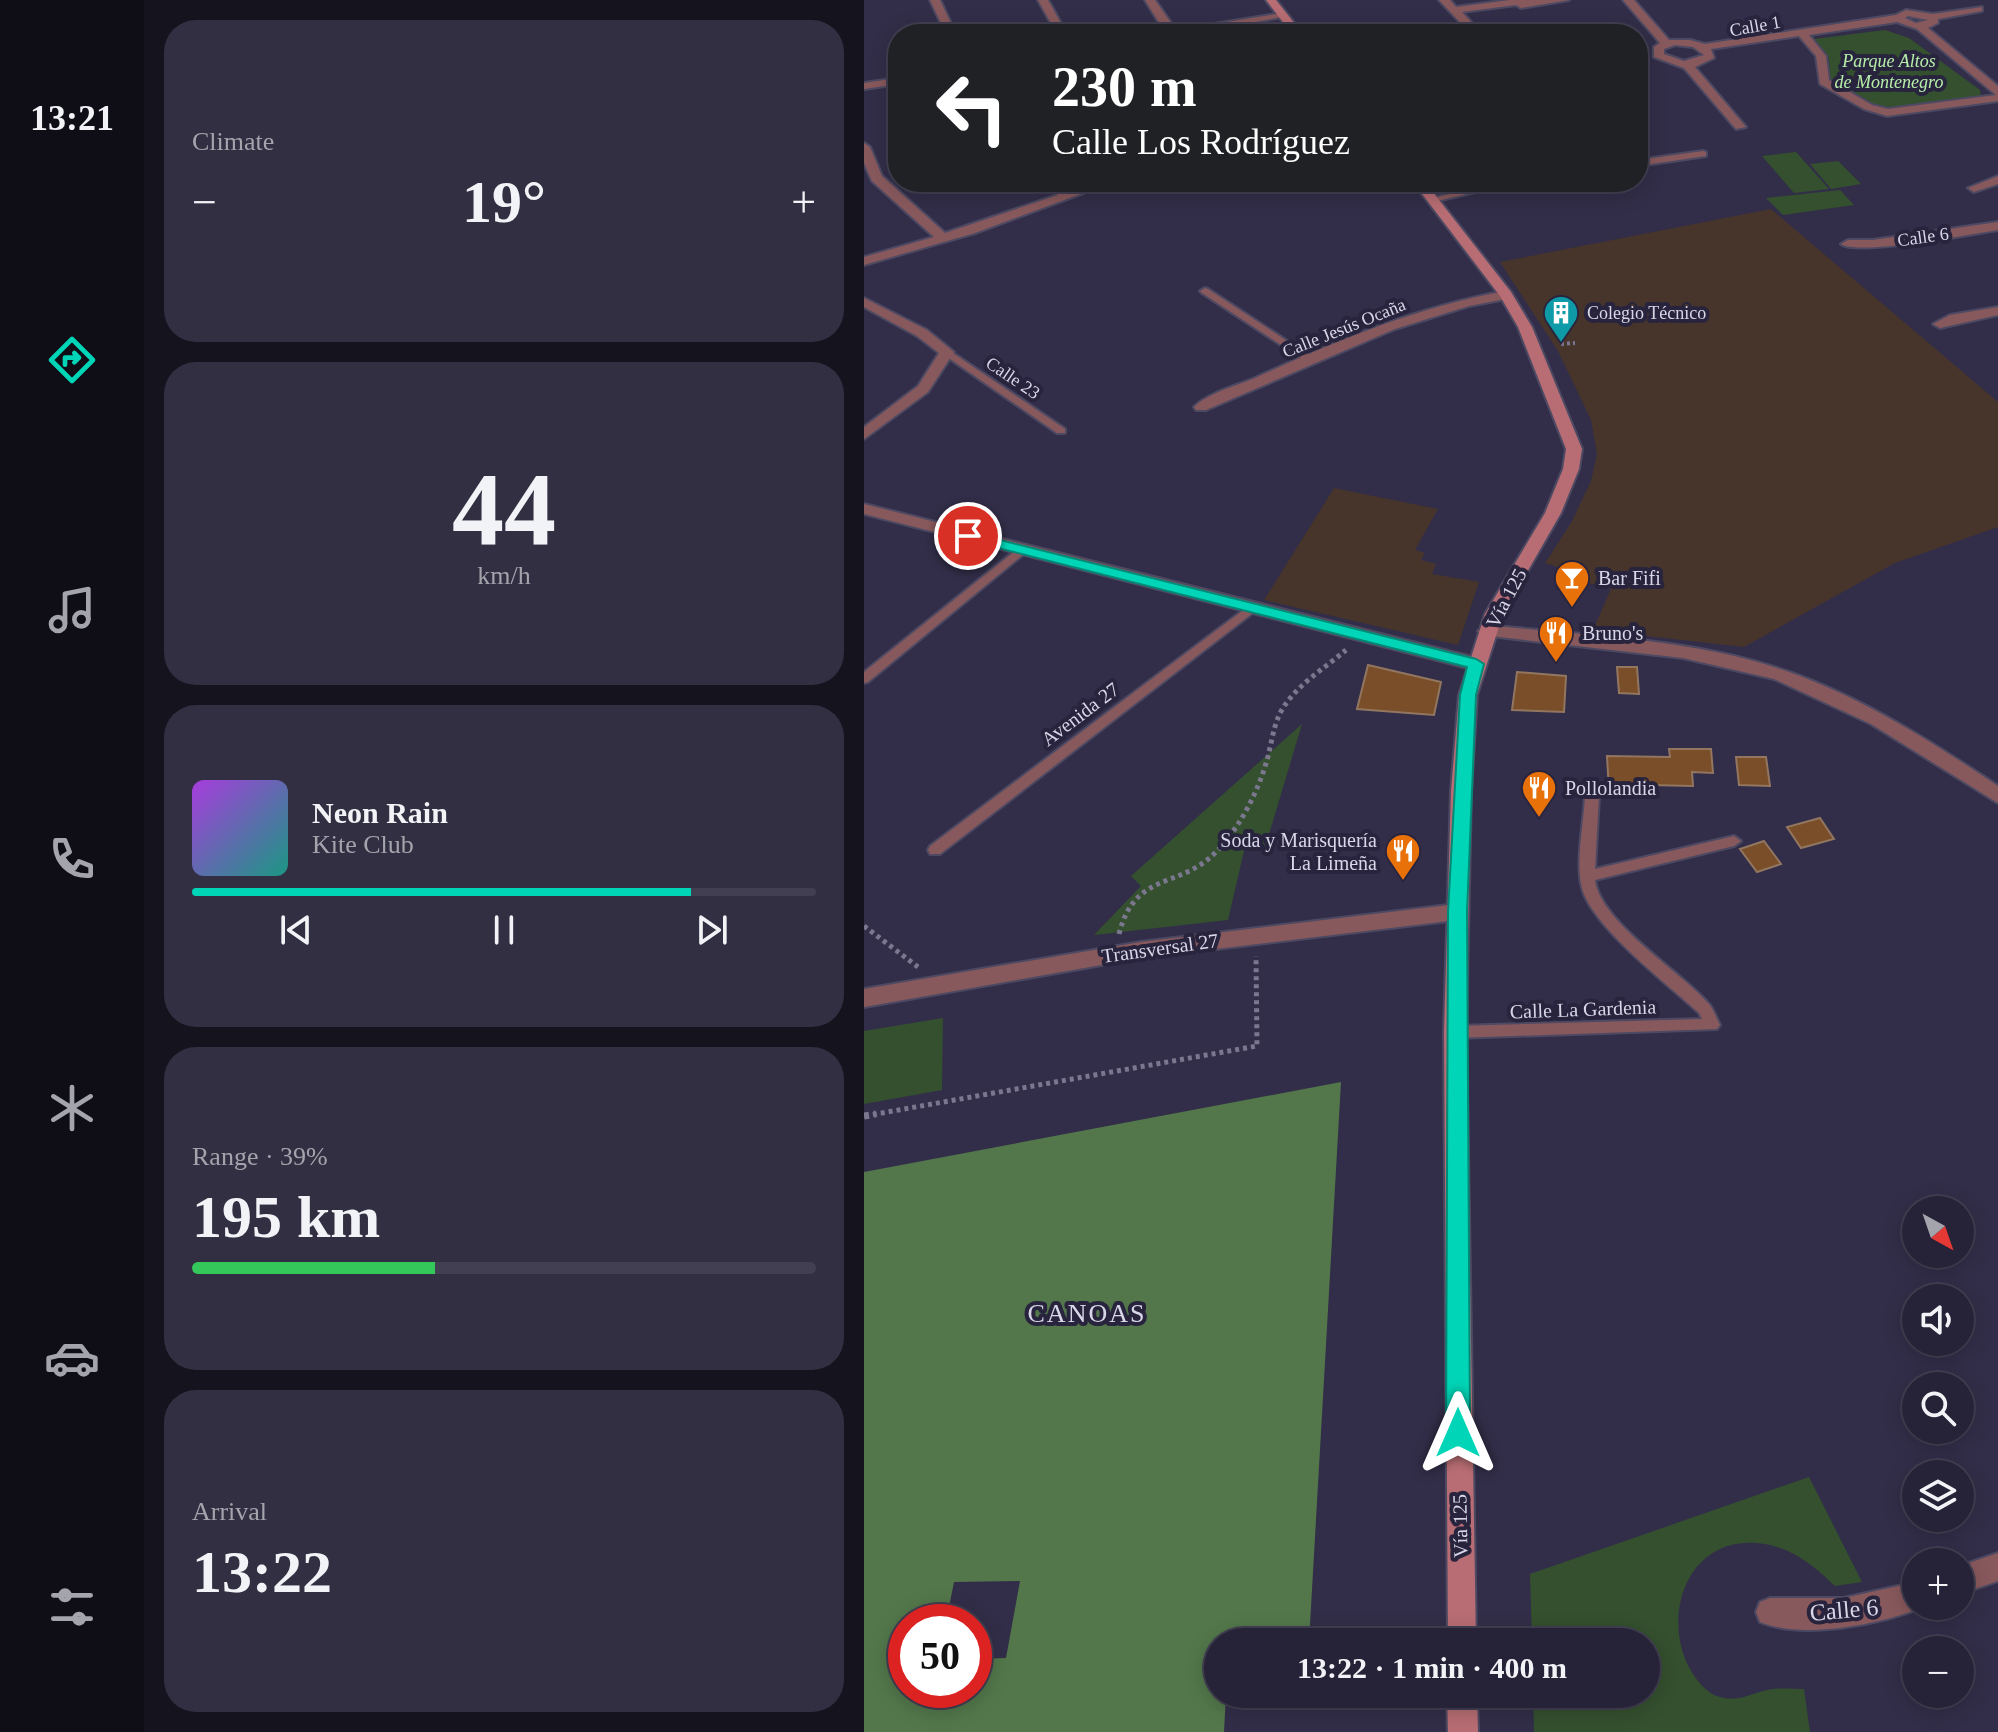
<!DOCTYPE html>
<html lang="en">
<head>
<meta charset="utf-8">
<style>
	:root { --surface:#262237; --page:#322f42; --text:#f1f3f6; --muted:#a4a4ad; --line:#423f52; --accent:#00d5b7 }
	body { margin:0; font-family:"Times New Roman",serif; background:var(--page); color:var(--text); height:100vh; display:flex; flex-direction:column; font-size:30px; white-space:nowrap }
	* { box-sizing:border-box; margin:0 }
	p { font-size:26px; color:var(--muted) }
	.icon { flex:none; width:44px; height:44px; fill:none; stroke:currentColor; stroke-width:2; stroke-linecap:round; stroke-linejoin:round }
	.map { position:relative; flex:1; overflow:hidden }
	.details { display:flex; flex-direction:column; gap:20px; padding:20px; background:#15131e; width:720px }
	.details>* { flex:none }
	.guide { position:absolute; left:24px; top:24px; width:760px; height:168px; border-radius:32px; box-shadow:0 4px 20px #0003,0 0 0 2px var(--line); background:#202124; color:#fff; overflow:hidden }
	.needle { width:52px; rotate:140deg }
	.fabs { position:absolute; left:1038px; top:1196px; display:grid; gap:16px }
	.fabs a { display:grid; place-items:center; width:72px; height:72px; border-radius:50%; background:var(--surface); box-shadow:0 4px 20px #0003,0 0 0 2px var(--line); font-size:40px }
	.speed { position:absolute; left:24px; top:1604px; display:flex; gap:16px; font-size:40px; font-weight:700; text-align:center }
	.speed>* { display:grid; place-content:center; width:104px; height:104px; border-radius:50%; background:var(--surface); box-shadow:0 4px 20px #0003,0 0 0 2px var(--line); line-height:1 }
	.speed .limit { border:12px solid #d22; background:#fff; color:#111 }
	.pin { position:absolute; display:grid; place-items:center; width:68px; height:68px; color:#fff; margin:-34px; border:4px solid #fff; border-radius:50%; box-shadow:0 2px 8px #0007 }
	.me { position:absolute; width:88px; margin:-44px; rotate:0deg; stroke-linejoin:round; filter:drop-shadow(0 0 6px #0008) }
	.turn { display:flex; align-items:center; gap:28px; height:168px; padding:0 32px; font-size:36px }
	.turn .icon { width:104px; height:104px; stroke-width:2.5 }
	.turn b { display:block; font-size:56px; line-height:68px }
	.big { font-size:60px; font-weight:700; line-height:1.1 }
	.details .widget { flex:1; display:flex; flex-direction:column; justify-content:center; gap:12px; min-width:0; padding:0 28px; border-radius:32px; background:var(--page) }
	.details .dial { align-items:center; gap:0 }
	.dial b { font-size:104px; line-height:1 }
	.song { display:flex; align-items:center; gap:24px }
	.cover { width:96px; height:96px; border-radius:12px; background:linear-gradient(135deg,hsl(280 70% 55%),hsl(170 70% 35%)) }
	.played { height:8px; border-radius:4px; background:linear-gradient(90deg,var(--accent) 80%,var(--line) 80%) }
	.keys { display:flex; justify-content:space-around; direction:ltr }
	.heat { display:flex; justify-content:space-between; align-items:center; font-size:44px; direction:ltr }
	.charge { height:12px; border-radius:6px; background:linear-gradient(90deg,#34c759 39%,var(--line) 0) }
	.trip { position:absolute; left:340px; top:1628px; width:456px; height:80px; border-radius:40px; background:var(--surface); box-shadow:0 4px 20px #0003,0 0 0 2px var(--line); font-weight:700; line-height:80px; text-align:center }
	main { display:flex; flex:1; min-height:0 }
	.tabs { display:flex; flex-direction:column; width:144px; justify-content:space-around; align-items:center; background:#0f0e16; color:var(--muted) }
	.tabs .icon { width:56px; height:56px }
	.tabs .on { color:var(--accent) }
	.tabs b { font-size:36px; color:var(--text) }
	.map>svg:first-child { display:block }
</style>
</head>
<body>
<main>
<nav class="tabs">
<b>13:21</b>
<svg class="icon on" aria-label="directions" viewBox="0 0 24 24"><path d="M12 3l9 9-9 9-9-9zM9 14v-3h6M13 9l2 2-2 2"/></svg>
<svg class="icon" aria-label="music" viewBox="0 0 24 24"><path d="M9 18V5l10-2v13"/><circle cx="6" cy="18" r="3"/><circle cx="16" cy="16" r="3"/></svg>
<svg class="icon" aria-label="phone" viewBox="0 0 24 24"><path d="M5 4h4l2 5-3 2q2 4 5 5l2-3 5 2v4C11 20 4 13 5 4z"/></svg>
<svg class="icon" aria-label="climate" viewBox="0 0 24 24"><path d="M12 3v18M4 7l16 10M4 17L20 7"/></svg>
<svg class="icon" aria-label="car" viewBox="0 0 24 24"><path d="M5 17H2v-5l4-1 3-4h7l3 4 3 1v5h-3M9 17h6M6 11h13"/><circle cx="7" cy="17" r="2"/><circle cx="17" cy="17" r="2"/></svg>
<svg class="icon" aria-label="filters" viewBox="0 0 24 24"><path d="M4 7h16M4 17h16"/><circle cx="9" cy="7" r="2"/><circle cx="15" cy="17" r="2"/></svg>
</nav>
<section class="details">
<div class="widget"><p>Climate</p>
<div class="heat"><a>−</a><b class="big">19°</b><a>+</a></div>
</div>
<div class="widget dial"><b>44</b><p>km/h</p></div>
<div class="widget">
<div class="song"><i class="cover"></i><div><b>Neon Rain</b><p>Kite Club</p></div></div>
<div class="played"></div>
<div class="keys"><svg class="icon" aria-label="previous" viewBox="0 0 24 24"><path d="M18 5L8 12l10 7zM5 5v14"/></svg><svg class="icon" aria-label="pause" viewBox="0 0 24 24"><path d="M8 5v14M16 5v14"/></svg><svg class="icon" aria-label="next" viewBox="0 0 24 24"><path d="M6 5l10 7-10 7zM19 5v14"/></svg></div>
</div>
<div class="widget"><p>Range · 39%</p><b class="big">195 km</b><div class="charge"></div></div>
<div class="widget"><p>Arrival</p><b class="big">13:22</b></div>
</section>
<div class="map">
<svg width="1134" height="1732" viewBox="0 0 1134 1732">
	<rect width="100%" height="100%" fill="#322e49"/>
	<!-- education -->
	<g fill="#47352c">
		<polygon points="907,209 1134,402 1134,527 1031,563 880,647 729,630 747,589 717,581 719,575 681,563 707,523 727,481 733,454 727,420 694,351 636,262"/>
		<polygon points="470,488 574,509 551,550 561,553 557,560 572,564 568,574 615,582 594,645 400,600"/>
	</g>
	<!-- green -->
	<g fill="#34502e">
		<polygon points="1021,30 1045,38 1116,90 1117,97 1018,110 966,82 965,59 950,39"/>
		<polygon points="932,152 965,189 930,193 898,156"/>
		<polygon points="974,161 997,184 967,189 946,164"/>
		<polygon points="976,190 990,205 919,215 902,198"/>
		<polygon points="438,724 400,851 380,851 364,920 230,935 277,886 267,876"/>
		<polygon points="79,1018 78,1090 0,1104 0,1031"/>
		<path d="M945,1477L998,1582L971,1586C949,1565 926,1546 893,1543C823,1537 797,1616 826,1669C832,1680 843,1694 856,1697C877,1703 890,1691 909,1689C919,1688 930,1689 940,1689L946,1732H670L669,1694H782V1642H668L666,1574Z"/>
	</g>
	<!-- forest -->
	<path fill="#53774b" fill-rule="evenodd" d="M477,1082L445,1642H354V1694H362L360,1732H0V1172ZM156,1581L142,1658L110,1659V1690H42V1622H82L90,1582Z"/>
	<!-- building -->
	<g fill="#794e28" stroke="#927660" stroke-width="2">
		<polygon points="504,665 577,682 570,715 493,709"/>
		<polygon points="753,667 773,667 775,694 755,693"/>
		<polygon points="653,672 702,676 700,712 648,710"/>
		<polygon points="805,749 847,749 849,773 828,772 829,786 786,785 787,792 745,791 743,756 806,757"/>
		<polygon points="872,757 902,757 906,786 875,785"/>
		<polygon points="956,818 970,839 937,848 923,827"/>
		<polygon points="900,841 917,864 893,872 876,849"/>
	</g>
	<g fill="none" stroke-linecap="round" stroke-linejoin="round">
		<defs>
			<g id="lane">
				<polygon points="839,151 842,152 842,156 774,166 774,160"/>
				<polygon points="637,182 653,182 569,202 565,199"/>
				<polygon points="341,288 344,289 452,360 443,362 338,293 336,291"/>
				<polygon points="83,349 201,429 201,433 193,433 79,354 79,350"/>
				<polygon points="157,546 161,547 161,553 4,682 0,683 0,672"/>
				<polygon points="386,605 392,609 390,612 76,854 66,854 64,850 66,846"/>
				<path d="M728,791L735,796L731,869L870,836L877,841L870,846L731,880C736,922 816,971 844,1003C850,1009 852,1018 856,1025L853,1029L591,1038L586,1037L583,1032L586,1027L591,1026L838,1019L835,1013C805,985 728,927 718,888C711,863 720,823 721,796Z"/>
			</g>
			<g id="street">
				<polygon points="66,0 76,0 92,34 82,34"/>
				<polygon points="174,0 184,0 203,34 193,34"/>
				<polygon points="281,0 291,0 312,30 419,13 424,16 327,34 302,34"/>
				<polygon points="575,0 586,0 592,7 646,0 705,0 657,8 652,5 598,12 618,34 607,34"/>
				<path d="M759,0H770L805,40H826L841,44L1032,15L1042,10L1069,14L1118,7V11L1074,19V23L1064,28L1134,86V101L1023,116L1000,109L956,84L952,56L935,36L847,49L850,58L831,67L882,127L872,129L820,68L790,57V47L796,43ZM1044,16L1064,20L1052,23L1041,18ZM1033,22L1053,29L1132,95L1024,109L1008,105L965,80L962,56L945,35ZM811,45L829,47L840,55L820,61L800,54V49Z"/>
				<polygon points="34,78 34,84 0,89 0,83"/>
				<polygon points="0,143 6,147 18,176 81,233 194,195 177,182 191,182 204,191 231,182 249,182 111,233 0,265 0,257 70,237 8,181 0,163"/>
				<polygon points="1134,176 1134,184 1110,192 1104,188"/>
				<path d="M1134,222V230C1107,234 994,256 977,244L984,240H1009Z"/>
				<path d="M642,291L647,292V298L605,306L531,329L342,410H332L330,407C344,393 372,386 391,378C472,341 553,307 642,291Z"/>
				<polygon points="0,298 63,330 90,352 64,392 0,439 0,427 54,386 75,353 53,336 0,307"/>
				<polygon points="1134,307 1134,315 1076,328 1069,324 1086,315"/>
				<polygon points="0,504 612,658 621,664 612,670 0,514"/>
				<path d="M623,625C723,636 829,638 925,672C1001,699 1068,742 1134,786V803L1007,724L910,679L819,658L617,635L614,631Z"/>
				<polygon points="593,904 600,906 603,912 600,918 593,920 277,958 0,1007 0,989 277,942"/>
				<polygon points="1134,1553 1134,1581 1096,1594 1096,1566"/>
				<path d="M1052,1582V1606H1062C1019,1624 940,1640 896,1622L892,1612L896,1602L906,1598H980Z"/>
			</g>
			<g id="secondary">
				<polygon points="402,0 412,0 439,34 428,34"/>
				<polygon points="549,182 561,182 647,292 668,327 718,449 715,469 697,513 639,614 613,695 607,791 602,1032 612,1642 584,1642 580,1032 587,791 595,695 621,614 681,513 699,469 702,449 654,327 636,296"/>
				<polygon points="583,1694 613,1694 614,1732 584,1732"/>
			</g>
		</defs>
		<!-- lane casing -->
		<use href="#lane" stroke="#4d4962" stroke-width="4"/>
		<!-- street casing -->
		<use href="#street" stroke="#4d4962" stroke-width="4"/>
		<!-- secondary casing -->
		<use href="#secondary" stroke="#4d4962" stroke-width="4"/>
		<!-- path-far2 -->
		<polyline stroke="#7a778e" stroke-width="4" stroke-dasharray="3 3" stroke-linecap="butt" points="697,344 711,343"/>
		<!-- path-far1 -->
		<g stroke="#7a778e" stroke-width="5" stroke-dasharray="4 4" stroke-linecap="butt">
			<polyline points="0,926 54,967"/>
			<path d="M255,934C271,870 316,890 353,851C376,827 394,792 403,760C408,743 409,724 419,708C434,684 461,668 482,650"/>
			<polyline points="1,1116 393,1046 392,956"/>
		</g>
		<!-- path -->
		<polyline stroke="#7a778e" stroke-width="7" stroke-dasharray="5 5" stroke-linecap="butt" points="0,1116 12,1114"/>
		<!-- lane -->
		<use href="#lane" fill="#88595c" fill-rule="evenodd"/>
		<!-- street -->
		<use href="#street" fill="#88595c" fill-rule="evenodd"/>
		<!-- secondary -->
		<use href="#secondary" fill="#b76d73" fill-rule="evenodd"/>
	</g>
	<!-- route -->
	<polygon fill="#00d5b7" stroke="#008a77" stroke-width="2" points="104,532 612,659 620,664 612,695 603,912 606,1433 603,1441 594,1445 586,1441 582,1433 584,912 596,695 603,667 99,539 99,533"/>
	<!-- icons -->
	<defs>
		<symbol id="building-pin" viewBox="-11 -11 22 30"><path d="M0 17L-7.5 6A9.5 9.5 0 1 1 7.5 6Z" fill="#0f9aa8" stroke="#28243e"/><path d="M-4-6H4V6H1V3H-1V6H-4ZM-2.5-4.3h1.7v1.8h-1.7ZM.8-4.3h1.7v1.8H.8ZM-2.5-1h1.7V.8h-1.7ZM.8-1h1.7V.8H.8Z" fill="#fff"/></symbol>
		<symbol id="bar-pin" viewBox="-11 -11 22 30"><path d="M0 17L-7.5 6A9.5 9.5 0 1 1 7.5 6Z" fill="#e8710a" stroke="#28243e"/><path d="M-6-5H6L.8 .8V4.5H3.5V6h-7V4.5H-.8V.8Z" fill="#fff"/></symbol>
		<symbol id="restaurant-pin" viewBox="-11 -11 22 30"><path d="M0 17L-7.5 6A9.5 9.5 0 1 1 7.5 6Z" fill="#e8710a" stroke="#28243e"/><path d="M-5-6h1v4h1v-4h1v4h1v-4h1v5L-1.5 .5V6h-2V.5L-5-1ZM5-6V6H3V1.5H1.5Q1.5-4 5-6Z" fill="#fff"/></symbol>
	</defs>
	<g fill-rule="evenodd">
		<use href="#building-pin" x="677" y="293" width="40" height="54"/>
		<use href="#bar-pin" x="688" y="558" width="40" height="54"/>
		<use href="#restaurant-pin" x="672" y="613" width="40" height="54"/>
		<use href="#restaurant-pin" x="655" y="768" width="40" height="54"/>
		<use href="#restaurant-pin" x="519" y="831" width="40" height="54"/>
	</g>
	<g text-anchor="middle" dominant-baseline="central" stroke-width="8" stroke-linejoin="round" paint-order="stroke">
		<!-- far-street labels -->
		<g font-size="18" fill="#d8d7e8" stroke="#28243e">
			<text transform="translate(891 26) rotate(-10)">Calle 1</text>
			<text transform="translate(1059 237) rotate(-8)">Calle 6</text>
			<text transform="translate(480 328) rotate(-22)">Calle Jesús Ocaña</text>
			<text transform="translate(149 378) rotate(34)">Calle 23</text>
		</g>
		<!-- far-park labels -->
		<g font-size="18" font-style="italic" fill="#b6eea9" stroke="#28243e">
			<text x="1025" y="61">Parque Altos<tspan x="1025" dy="21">de Montenegro</tspan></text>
		</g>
		<!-- far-poi labels -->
		<g font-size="18" fill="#d8d7e8" stroke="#28243e" text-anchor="start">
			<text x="723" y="313">Colegio Técnico</text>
		</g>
		<!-- poi labels -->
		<g font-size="20" fill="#d8d7e8" stroke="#28243e" text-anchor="start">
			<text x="734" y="578">Bar Fifi</text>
			<text x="718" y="633">Bruno's</text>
			<text x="701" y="788">Pollolandia</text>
			<text x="513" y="840" text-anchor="end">Soda y Marisquería<tspan x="513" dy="23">La Limeña</tspan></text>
		</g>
		<!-- street labels -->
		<g font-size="20" fill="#d8d7e8" stroke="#28243e">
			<text transform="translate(642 598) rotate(-62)">Vía 125</text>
			<text transform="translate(216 714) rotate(-37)">Avenida 27</text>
			<text transform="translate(296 948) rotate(-8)">Transversal 27</text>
			<text transform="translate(719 1009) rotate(-2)">Calle La Gardenia</text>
			<text transform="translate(596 1526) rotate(-91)">Vía 125</text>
		</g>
		<!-- near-street labels -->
		<g font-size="24" fill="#d8d7e8" stroke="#28243e">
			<text transform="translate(980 1610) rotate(-5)">Calle 6</text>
		</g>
		<!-- near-neighbourhood labels -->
		<g font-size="26" letter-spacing="2" fill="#d8d7e8" stroke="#28243e">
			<text x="223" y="1313">CANOAS</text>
		</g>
	</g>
</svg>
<div class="fabs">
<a><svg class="needle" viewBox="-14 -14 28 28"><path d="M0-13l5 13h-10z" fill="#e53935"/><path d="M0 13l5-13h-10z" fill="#a4a4ad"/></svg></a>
<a><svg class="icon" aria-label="sound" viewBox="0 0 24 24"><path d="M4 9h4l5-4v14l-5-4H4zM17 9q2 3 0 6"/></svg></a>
<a><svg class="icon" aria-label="search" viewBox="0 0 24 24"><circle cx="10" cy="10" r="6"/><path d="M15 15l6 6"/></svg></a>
<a><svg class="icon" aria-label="layers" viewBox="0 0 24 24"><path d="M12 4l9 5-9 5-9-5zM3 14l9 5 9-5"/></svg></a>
<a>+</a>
<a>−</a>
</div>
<div class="speed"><div class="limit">50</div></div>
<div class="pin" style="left:104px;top:536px;background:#d93025"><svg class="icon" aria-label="arrive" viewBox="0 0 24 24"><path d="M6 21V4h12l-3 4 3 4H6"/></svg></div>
<svg class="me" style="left:594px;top:1433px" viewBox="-20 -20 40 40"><path d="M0-17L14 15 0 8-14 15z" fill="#00d5b7" stroke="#fff" stroke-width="4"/></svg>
<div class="trip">13:22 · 1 min · 400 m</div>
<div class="guide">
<div class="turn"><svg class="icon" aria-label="left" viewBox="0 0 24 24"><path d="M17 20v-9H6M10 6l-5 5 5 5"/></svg><div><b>230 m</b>Calle Los Rodríguez</div></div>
</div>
</div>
</main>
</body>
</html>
